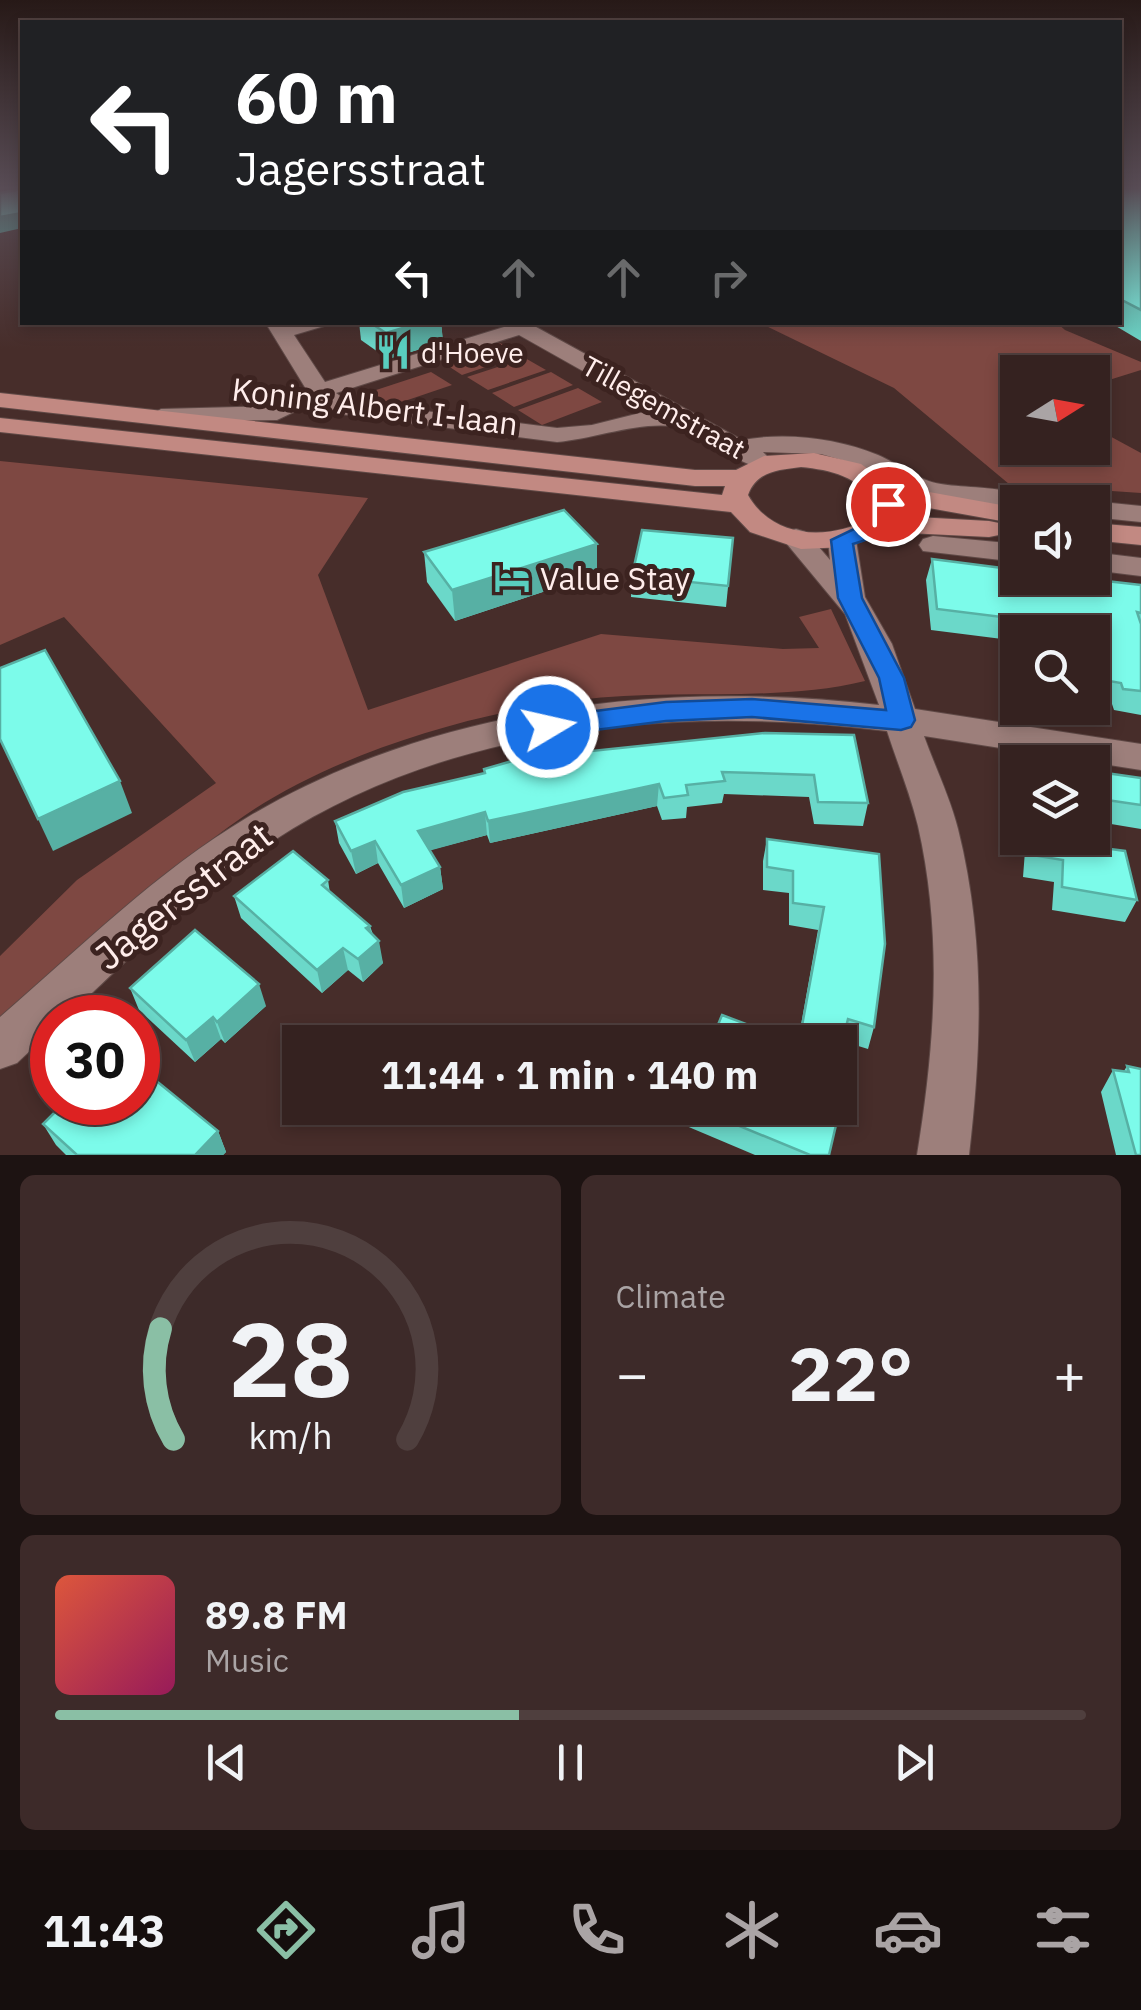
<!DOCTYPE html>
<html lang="en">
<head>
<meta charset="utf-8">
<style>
	:root { --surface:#352220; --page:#3d2a29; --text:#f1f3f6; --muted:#aaa4a5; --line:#4f3f3e; --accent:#8abfa5 }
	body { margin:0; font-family:"IBM Plex Sans",sans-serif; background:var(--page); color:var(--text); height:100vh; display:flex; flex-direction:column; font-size:38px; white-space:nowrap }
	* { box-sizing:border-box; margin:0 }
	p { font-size:32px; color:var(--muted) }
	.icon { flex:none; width:55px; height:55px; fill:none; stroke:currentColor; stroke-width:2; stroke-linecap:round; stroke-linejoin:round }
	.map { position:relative; height:1155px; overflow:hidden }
	.side { display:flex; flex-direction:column; gap:20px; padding:20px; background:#1d1312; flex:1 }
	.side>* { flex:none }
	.guide { position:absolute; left:20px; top:20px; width:1102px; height:305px; border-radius:0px; box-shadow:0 5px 15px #0003,0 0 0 2px var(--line); background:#202124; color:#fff; overflow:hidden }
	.needle { width:65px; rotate:79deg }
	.controls { position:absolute; left:1000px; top:355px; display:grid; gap:20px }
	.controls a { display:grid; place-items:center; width:110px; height:110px; border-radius:0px; background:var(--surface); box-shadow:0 5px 15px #0003,0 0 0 2px var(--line); font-size:50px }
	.speed { position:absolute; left:30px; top:995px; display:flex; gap:20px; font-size:50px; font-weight:700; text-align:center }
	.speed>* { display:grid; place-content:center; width:130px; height:130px; border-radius:50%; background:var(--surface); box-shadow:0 5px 15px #0003,0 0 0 2px var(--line); line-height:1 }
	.speed .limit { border:15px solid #d22; background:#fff; color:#111 }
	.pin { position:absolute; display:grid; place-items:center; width:85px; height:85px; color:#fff; margin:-42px; border:5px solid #fff; border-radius:50%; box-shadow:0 2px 10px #0007 }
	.me { position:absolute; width:110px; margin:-55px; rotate:81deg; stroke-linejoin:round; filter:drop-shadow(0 0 8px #0008) }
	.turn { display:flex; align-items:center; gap:35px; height:210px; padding:0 50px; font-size:45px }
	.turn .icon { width:130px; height:130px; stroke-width:2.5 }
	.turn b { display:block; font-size:70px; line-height:85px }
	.lanes { display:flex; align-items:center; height:95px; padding:0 50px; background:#0003; justify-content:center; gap:50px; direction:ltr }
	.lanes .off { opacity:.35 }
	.big { font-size:75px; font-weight:800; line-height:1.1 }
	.side .widget { flex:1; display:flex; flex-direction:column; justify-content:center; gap:15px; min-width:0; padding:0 35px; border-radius:15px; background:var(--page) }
	.side .dial { align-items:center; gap:0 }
	.dial svg { height:260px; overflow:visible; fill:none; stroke:var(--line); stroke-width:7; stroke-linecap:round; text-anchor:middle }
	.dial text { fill:var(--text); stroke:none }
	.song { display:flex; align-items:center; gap:30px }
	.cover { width:120px; height:120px; border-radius:15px; background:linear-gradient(135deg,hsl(10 70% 55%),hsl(330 70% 35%)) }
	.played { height:10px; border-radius:5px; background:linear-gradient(90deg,var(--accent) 45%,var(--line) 45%) }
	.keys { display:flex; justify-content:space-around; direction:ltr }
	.heat { display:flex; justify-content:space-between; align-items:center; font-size:55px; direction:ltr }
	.side .tiles { flex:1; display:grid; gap:20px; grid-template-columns:1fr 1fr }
	.widget:last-child { grid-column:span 2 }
	.trip { position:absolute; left:282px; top:1025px; width:575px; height:100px; border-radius:0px; background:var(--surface); box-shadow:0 5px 15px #0003,0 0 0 2px var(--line); font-weight:800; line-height:100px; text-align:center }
	.dock { display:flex; height:160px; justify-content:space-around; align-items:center; background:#150e0d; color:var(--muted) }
	.dock .icon { width:70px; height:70px }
	.dock .active { color:var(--accent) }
	.dock b { font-size:45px; color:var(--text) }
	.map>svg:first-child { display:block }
</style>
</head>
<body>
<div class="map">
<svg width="1141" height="1155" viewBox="0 0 1141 1155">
	<rect width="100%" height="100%" fill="#472d2a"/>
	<!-- green -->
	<g fill="#7e4842">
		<polygon points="760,323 1057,323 1065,330 1141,362 1141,370 1093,385 1092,372 1018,372 1018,448 1092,448 1093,427 1141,453 1141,493 1009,484 894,388"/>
		<polygon points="500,343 521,355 462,375 442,362"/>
		<polygon points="525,358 546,370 488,390 467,377"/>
		<polygon points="431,372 452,385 390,406 370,392"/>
		<polygon points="551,372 573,385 514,407 492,393"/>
		<polygon points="578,388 602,402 542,425 518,410"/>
		<path d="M0,461L368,498L318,575L368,710L601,634L783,649L819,648L799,617L831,609L865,681C775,703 673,688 578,700C471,713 334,754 244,816C158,876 80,952 0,1020V956L77,880L216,783L64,617L0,645Z"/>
	</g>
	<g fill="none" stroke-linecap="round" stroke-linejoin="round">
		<defs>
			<g id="minor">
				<path d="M265,322H338L294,335L325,382L504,327L501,322H527L742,440C786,432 837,438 878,455C899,464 919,481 941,484C962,488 1026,487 1038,502H1018V509L920,497L859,465L821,454L763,452L770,459L757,467C732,460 712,440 688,430C653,416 596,439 557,442L340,414L317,401L277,420L153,421L149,416L161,409L272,406L306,389ZM519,335L652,410L592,425L557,428L347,401L336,393Z"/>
				<polygon points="1092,501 1141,506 1141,522 1092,517 1092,502 1085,502"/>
				<path d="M796,529L806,532L830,560L828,540L832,534H852L856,540L865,597L892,644L915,709L1141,744V770L924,736C935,767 950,797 958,829C985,937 982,1045 969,1155H917C935,1045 943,936 918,826C910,793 897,762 887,731C680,705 451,724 273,841C197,891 132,955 66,1018H52V1030L17,1063L0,1069V1017C80,948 157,871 248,817C435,706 666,680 879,705L845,614L782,538L786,532Z"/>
				<polygon points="933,536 1018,544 1018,562 923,551 919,545 923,539"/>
				<polygon points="1092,552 1141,558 1141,576 1092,570"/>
			</g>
			<g id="major">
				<path d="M0,393L695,470H736L764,456L814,453L861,464L890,485L1018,508V524L901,503L898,516L989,521L999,523L1003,529L999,535L989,537L887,532L846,547L801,549L750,532L731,512L0,432V418L722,495L725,486H695L0,407ZM801,467C831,470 859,476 874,504L870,518C829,541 773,539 748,495C757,471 778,470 801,467Z"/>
				<polygon points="1092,523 1141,527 1141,545 1092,540"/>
			</g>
		</defs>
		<!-- minor casing -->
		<use href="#minor" stroke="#5f4946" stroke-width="2"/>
		<!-- major casing -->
		<use href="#major" stroke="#5f4946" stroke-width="2"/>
		<!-- minor -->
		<use href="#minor" fill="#9d7f7b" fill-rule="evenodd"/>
		<!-- major -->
		<use href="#major" fill="#c28982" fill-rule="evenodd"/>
	</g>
	<!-- wall -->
	<g fill="#6bd8c9">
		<polygon points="1120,187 1141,187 1141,341 1109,322 1120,322"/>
		<polygon points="359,322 441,322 443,342 388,359 361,340"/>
		<polygon points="733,538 726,607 631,597 632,576"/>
		<polygon points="597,544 597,574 455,621 427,582 424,552"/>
		<polygon points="932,559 1141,585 1141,715 1114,710 1112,704 1092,701 1092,632 1018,632 1018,641 931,630 926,580"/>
		<polygon points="765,733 868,803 863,826 814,824 809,797 724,794 722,803 687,807 686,818 662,820 657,806 490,843 487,835 430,850 440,867 443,889 404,908 378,863 356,874 339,843 335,821 484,773 484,769 573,753"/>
		<polygon points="1092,771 1141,778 1141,829 1105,823 1110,849 1137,900 1125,922 1052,910 1054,882 1023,877 1026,838 1092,838"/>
		<polygon points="767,839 879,854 874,1027 868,1049 842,1041 840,1042 798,1042 818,930 789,925 789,893 763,890 763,861"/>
		<polygon points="328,880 330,893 370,926 383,963 363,982 348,970 322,993 241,918 234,896"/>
		<polygon points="130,988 266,1006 225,1043 221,1039 195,1062 139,1010"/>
		<polygon points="1127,1066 1141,1155 1116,1155 1101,1092 1113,1070 1124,1071"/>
		<polygon points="687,1108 840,1108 829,1155 755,1155 684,1125"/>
		<polygon points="43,1124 218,1131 226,1152 223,1155 66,1155 56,1145"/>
	</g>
	<!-- shaded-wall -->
	<g fill="#57b0a4">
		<polygon points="22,213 22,228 0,233 0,217"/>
		<polygon points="423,322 441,322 443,342 388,359 386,333"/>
		<polygon points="597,544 597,574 455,621 452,590"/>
		<polygon points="120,781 132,813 53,851 38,819"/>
		<polygon points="659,784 657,806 490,843 488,821"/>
		<polygon points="485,812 487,835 421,853 418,831"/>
		<polygon points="375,841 378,863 356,874 351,851"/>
		<polygon points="440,867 443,889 404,908 401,885"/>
		<polygon points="370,926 373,946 379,941 383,963 363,982 358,959 366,928"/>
		<polygon points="343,948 348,970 322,993 317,970"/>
		<polygon points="259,984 266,1006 225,1043 217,1022"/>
		<polygon points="213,1017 221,1039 195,1062 186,1040"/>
		<polygon points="218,1131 226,1152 223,1155 195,1155"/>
	</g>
	<!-- building -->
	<g fill="#7cfbea" stroke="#57b0a4" stroke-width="2.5">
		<polygon points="1120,187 1141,187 1141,310 1120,299"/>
		<polygon points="22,189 22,213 0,217 0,193"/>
		<polygon points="369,322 423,322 386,333"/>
		<polygon points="564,510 597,544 452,590 424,552"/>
		<polygon points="642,530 733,538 728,586 632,576"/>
		<polygon points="932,559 1018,570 1018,578 1080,578 1141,585 1141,613 1137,612 1141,624 1141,691 1123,689 1121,683 1092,678 1092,632 1036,632 1034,621 937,609"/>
		<polygon points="45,650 120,781 38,819 0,739 0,668"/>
		<polygon points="765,733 854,735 868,803 818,802 814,775 722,772 725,781 686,785 688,795 664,798 659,784 488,821 485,812 418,831 440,867 401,885 375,841 351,851 335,821 403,792 485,773 484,769 523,758 572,749 573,753"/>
		<polygon points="1092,771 1141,778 1141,805 1100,799 1110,849 1125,851 1137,900 1062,887 1063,860 1032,855 1033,838 1092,838"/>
		<polygon points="767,839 879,854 885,944 874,1027 848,1019 840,1051 840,1042 799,1042 824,907 793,903 793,871 767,867"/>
		<polygon points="293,851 328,880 322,885 370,926 366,928 379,941 358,959 343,948 317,970 234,896"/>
		<polygon points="195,930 259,984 217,1022 213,1017 186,1040 130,988"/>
		<polygon points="722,1015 794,1042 711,1042"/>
		<polygon points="138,1066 218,1131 195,1155 77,1155 43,1124 65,1102 138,1102"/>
		<polygon points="1127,1066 1141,1069 1141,1155 1136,1155 1113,1070 1129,1072"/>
		<polygon points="840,1094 843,1095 829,1155 810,1155 696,1108 840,1108"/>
	</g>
	<!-- sky -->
	<linearGradient id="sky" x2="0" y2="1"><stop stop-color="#271917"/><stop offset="0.54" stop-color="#584c55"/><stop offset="1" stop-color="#584c55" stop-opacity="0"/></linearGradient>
	<rect width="1141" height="349" fill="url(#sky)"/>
	<!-- route -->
	<path fill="#1a73e8" stroke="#114b97" stroke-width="2.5" d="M888,498L899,504C891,530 880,536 853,544L862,598L904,678L915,720L911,727L901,730L752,717L666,721L548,736L538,734L534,727L538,720L548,717L666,702L752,699L886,710L879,678L838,598L831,540L873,520L881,499Z"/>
	<!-- icons -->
	<defs>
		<symbol id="restaurant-bare" viewBox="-9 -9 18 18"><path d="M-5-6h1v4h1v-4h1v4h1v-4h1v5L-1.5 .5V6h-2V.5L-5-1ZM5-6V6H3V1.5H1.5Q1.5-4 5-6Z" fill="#59cebf" stroke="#3c2320" stroke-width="2.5" paint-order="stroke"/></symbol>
		<symbol id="hotel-bare" viewBox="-9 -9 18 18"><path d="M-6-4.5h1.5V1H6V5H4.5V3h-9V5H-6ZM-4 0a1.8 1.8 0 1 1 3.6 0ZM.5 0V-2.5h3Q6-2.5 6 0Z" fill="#59cebf" stroke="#3c2320" stroke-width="2.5" paint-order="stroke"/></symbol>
	</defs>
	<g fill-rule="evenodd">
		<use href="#restaurant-bare" x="368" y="327" width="50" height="50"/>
		<use href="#hotel-bare" x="487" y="553" width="50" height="50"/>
	</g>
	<g text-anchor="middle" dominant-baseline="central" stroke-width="10" stroke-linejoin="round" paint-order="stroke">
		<!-- far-poi labels -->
		<g font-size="28" fill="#ffedeb" stroke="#3c2320" text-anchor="start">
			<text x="421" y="352">d'Hoeve</text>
		</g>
		<!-- far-street labels -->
		<g font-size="28" fill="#ffedeb" stroke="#3c2320">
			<text transform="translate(664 407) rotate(29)">Tillegemstraat</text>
		</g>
		<!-- street labels -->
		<g font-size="32" fill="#ffedeb" stroke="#3c2320">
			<text transform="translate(375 406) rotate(7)">Koning Albert I-laan</text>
		</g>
		<!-- poi labels -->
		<g font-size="32" fill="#ffedeb" stroke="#3c2320" text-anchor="start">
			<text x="540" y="578">Value Stay</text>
		</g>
		<!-- near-street labels -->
		<g font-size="38" fill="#ffedeb" stroke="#3c2320">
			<text transform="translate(183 895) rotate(-38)">Jagersstraat</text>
		</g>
	</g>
</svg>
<div class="controls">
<a><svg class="needle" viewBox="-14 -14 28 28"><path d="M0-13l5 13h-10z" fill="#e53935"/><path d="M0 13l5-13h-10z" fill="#aaa4a5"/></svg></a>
<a><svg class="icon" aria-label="sound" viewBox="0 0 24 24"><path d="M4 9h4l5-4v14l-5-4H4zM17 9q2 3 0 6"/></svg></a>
<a><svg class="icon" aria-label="search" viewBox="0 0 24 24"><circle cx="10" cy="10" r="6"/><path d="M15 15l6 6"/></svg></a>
<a><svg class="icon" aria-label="layers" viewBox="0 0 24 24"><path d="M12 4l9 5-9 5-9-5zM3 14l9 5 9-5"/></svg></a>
</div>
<div class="speed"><div class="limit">30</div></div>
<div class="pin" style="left:888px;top:504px;background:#d93025"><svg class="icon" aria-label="arrive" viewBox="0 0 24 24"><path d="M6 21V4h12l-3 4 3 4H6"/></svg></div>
<svg class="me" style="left:548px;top:727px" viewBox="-20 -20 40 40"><circle r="17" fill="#1a73e8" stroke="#fff" stroke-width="3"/><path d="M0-11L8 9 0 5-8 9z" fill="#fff"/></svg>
<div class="trip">11:44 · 1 min · 140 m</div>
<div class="guide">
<div class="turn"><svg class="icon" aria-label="left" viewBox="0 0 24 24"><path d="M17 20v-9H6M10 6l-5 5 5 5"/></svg><div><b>60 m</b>Jagersstraat</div></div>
<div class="lanes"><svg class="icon" aria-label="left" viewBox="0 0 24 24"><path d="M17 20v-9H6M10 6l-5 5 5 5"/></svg><svg class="icon off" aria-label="ahead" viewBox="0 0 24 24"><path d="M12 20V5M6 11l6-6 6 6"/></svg><svg class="icon off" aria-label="ahead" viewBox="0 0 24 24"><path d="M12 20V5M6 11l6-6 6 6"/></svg><svg class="icon off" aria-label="right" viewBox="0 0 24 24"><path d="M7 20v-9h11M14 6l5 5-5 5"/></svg></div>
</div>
</div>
<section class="side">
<div class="tiles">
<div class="widget dial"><svg viewBox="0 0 100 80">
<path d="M14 69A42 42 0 1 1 86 69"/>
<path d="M14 69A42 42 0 0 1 10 35" stroke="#8abfa5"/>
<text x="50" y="56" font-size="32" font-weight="700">28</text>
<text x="50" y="72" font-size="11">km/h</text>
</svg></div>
<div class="widget"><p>Climate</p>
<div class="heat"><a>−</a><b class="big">22°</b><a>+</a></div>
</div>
<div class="widget">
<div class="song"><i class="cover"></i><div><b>89.8 FM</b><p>Music</p></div></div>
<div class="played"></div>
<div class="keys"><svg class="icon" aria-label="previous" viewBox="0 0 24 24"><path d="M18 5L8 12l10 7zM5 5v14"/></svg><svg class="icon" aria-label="pause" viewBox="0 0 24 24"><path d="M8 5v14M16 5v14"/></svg><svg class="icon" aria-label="next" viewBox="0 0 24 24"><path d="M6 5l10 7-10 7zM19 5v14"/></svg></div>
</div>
</div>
</section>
<nav class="dock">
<b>11:43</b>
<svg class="icon active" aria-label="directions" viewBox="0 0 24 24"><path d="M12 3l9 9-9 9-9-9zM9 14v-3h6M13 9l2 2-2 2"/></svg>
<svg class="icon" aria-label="music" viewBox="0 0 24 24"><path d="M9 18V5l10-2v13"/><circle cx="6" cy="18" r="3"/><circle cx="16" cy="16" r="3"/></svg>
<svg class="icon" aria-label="phone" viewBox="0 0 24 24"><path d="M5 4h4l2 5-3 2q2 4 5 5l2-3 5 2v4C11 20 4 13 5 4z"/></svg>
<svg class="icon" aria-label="climate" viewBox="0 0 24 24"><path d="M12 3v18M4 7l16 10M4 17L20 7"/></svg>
<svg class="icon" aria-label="car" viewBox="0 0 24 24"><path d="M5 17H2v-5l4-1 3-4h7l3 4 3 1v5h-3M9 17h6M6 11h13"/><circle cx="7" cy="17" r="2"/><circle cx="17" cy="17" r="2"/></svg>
<svg class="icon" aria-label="filters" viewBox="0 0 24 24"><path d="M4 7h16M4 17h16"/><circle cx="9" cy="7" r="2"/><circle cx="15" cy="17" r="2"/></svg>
</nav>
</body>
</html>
